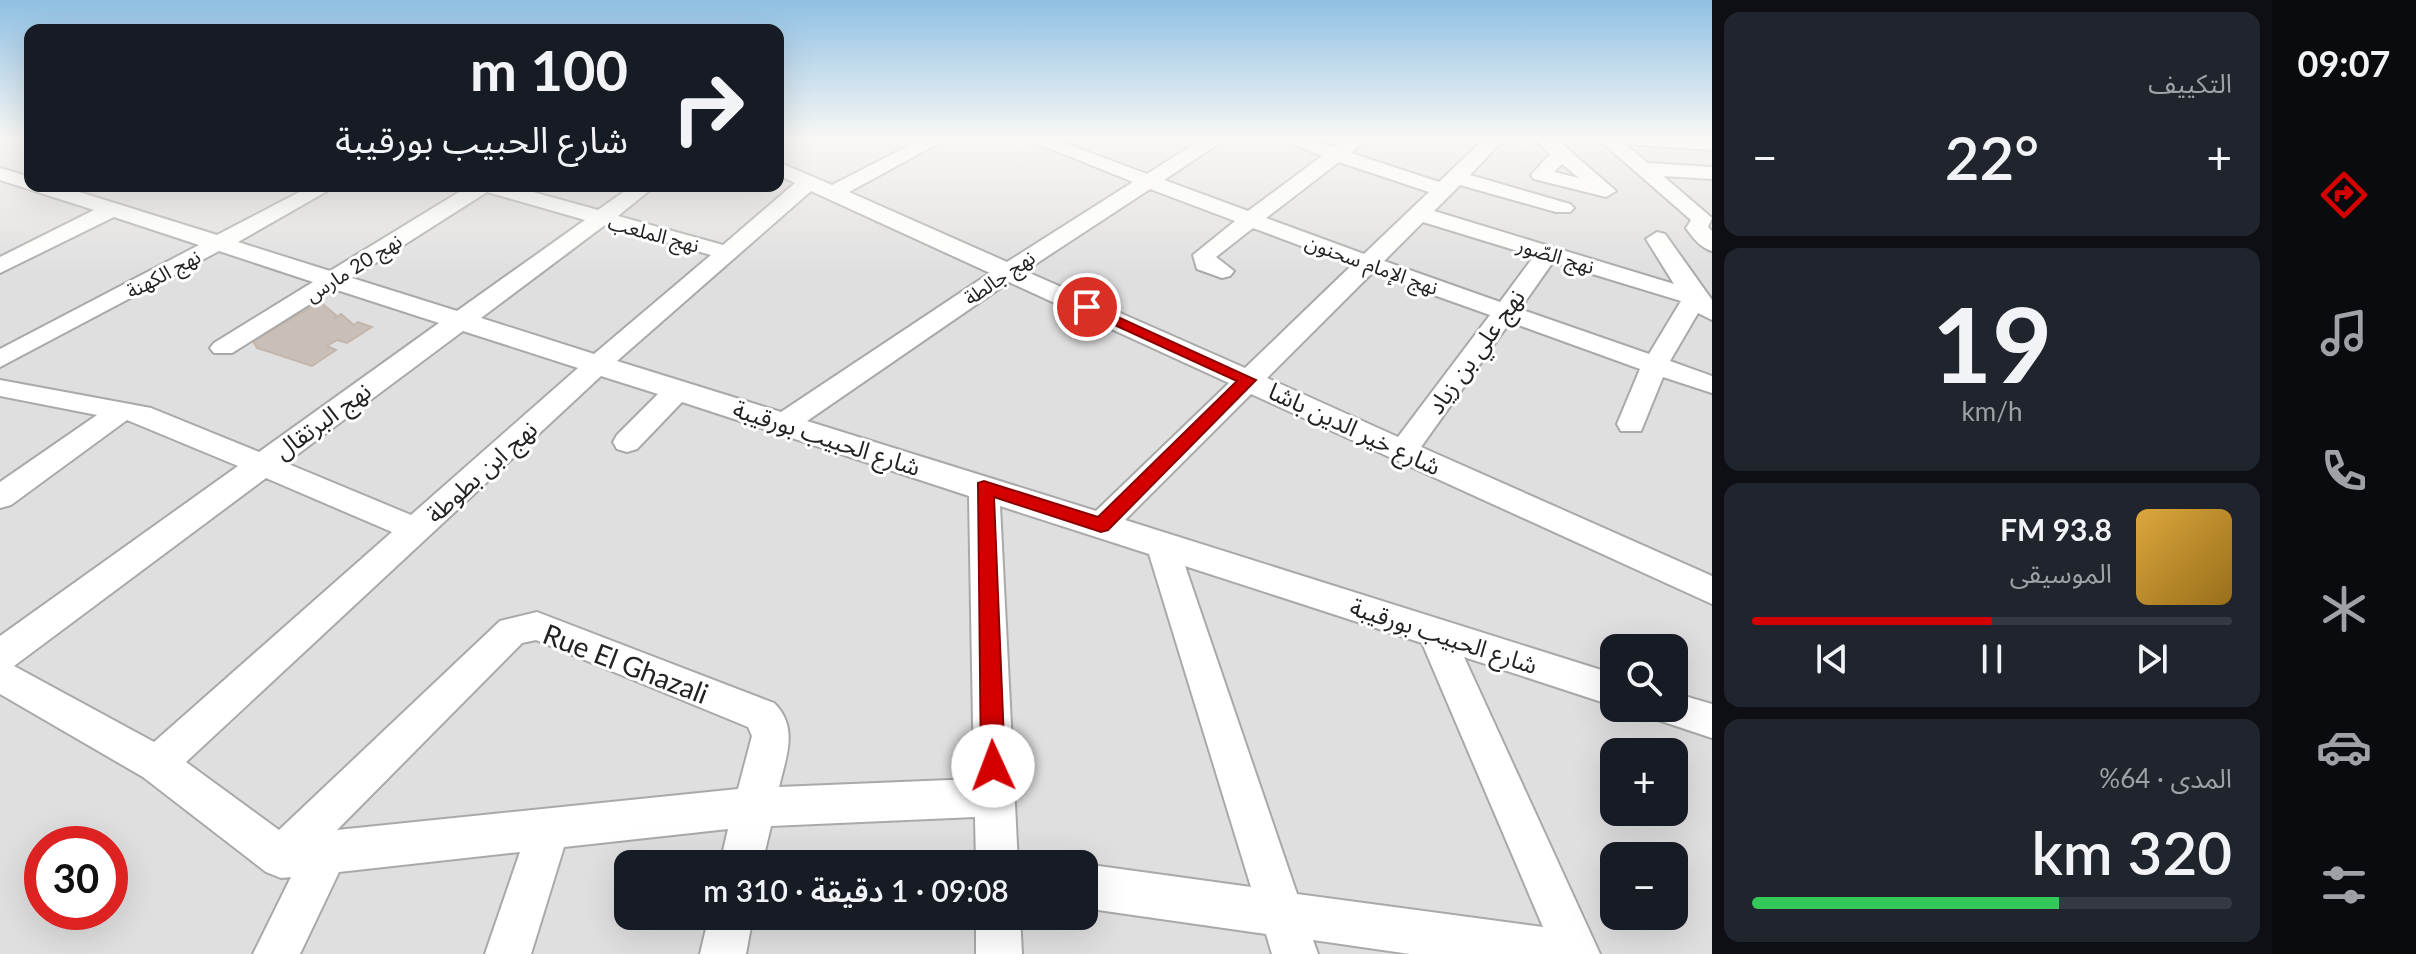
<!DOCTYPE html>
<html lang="ar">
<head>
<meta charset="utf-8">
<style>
	:root { --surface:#171b24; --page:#20242c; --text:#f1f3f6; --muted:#9ea1a6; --line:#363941; --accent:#d40000 }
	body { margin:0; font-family:Lato,"Noto Sans Arabic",sans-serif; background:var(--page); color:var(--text); direction:rtl; height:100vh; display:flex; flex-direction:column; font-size:30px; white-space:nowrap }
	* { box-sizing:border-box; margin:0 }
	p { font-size:26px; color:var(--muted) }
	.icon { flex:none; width:44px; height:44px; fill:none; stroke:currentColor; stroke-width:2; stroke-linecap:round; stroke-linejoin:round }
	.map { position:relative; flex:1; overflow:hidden; direction:ltr }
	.sheet { display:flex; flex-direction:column; gap:12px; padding:12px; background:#0d0f14; width:560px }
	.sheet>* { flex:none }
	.banner { position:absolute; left:24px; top:24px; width:760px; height:168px; border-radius:16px; box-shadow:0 8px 32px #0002; direction:rtl; background:#171b24; color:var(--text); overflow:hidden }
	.tools { position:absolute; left:1600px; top:634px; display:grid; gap:16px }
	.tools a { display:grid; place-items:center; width:88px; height:88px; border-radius:16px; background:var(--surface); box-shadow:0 8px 32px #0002; font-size:40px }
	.speed { position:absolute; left:24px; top:826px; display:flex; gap:16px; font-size:40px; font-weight:700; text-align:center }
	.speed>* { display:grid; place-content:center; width:104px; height:104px; border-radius:50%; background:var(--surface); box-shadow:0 8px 32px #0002; line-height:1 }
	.speed .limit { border:12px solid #d22; background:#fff; color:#111 }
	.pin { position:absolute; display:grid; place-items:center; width:68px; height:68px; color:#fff; margin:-34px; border:4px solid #fff; border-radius:50%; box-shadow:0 2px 8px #0007 }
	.me { position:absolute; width:88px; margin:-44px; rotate:358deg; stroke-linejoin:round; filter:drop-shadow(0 0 6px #0008) }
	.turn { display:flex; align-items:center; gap:28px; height:168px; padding:0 24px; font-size:36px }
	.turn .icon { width:104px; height:104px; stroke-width:2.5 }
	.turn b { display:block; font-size:56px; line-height:68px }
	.big { font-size:60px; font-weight:600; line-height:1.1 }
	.sheet .tile { flex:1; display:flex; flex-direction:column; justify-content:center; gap:12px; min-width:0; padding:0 28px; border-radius:16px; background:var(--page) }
	.sheet .dial { align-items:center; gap:0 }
	.dial b { font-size:104px; line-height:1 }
	.song { display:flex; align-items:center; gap:24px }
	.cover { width:96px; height:96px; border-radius:12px; background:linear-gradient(135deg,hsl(40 70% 55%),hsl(40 70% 35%)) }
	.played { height:8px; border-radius:4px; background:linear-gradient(90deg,var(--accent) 50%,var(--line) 50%) }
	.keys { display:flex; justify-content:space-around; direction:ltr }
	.heat { display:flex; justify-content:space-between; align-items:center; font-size:44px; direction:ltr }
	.charge { height:12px; border-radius:6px; background:linear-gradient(90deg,#34c759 64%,var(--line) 0) }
	.trip { position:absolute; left:614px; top:850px; width:484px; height:80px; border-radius:16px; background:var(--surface); box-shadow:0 8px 32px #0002; font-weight:600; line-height:80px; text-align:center; direction:rtl }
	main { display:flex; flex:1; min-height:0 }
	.dock { display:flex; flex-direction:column; width:144px; justify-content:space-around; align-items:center; background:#090b0e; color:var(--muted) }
	.dock .icon { width:56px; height:56px }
	.dock .selected { color:var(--accent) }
	.dock b { font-size:36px; color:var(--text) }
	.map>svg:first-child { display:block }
</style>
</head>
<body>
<main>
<nav class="dock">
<b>09:07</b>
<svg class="icon selected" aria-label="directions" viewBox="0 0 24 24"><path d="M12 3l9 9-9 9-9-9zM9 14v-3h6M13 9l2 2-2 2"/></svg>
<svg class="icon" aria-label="music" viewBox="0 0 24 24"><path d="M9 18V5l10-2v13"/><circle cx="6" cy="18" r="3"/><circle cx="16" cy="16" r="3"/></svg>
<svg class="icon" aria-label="phone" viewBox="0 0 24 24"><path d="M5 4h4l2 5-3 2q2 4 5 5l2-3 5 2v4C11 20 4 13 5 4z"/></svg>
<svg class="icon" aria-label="climate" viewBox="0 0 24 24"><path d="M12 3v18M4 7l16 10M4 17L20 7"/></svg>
<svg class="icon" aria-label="car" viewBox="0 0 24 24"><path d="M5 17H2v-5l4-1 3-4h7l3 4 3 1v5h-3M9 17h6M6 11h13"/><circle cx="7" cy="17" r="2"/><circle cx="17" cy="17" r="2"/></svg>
<svg class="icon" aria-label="filters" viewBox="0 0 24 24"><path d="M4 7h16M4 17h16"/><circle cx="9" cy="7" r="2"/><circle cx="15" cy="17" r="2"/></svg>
</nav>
<section class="sheet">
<div class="tile"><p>التكييف</p>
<div class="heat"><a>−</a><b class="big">22°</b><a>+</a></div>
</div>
<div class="tile dial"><b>19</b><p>km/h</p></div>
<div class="tile">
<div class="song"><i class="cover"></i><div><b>93.8 FM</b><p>الموسيقى</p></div></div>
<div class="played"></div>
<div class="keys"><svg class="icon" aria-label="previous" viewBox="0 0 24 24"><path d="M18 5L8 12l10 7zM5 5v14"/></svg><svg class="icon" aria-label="pause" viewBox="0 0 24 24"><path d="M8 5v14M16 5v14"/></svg><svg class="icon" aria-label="next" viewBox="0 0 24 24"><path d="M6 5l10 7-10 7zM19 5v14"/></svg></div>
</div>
<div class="tile"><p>المدى · 64%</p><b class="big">320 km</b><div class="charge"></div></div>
</section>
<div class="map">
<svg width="1712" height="954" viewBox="0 0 1712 954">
	<rect width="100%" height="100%" fill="#f2efe9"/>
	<!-- residential -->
	<path fill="#e0dfdf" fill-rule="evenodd" d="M0,138H30V186H778V138H1712V954H0ZM1614,648H1674V708H1614ZM1614,752H1674V812H1614ZM42,844H110V912H42ZM1614,856H1674V916H1614ZM628,864H1084V916H628Z"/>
	<!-- building -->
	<polygon fill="#c7bfb8" stroke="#c4b6ab" stroke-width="2" points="320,302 336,315 334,319 341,314 354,325 358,322 372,327 347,343 337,340 327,346 336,350 312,366 257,348 253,341"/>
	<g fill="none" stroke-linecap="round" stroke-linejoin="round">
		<defs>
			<g id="minor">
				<polygon points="778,138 797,138 778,149"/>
				<path d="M924,138H948L849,192L1007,262L1133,182L1024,138H1051L1147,174L1204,138H1227L1164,180L1248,211L1322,156L1277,138H1306L1334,147L1346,138H1367L1351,153L1439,182L1485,138H1505L1470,175L1570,204L1574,208L1570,212H1556L1460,185L1434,211L1674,284L1646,239L1657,232L1665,234L1712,300V320L1698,313L1670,361L1712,376V393L1663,377L1641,431H1621L1617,424L1640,369L1510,322L1421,447L1712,576V604L1251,394L1125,520L1614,674V706L1464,657L1600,954H1410L1313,940L1318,954H1272L1266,934L1084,908V864L1251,887L1149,554L1000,506L1018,864H976L975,817L771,826L762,864H720L728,829L564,847L531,954H485L520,852L339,872L300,954H253L291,877L281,878L266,872L143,777L0,694V636L238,466L127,420L11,505L0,508V482L97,415L0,396V380L151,408L259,452L439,323L334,289L232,353H214L210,348L214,343L313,282L219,251L0,367V349L199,245L114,217L0,273V257L94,210L0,180V168L30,177V186H60L217,235L311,186H336L238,242L330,271L469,186H511L598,210L632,186H655L618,216L723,245L795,183L778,175V162L832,185ZM1339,162L1429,192L1364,254L1266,218ZM1150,189L1235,221L1193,255L1197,269L1222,278L1230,276L1234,271L1216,257L1253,228L1352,265L1245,368L1025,271ZM811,191L990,273L781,412L617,361ZM487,192L585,220L457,311L352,278ZM1423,222L1534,256L1500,302L1384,261ZM605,225L711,255L594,354L481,318ZM1553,262L1681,301L1649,354L1520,309ZM1372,273L1490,315L1398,437L1267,378ZM1009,282L1229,383L1096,511L807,421ZM463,331L578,368L411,515L286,463ZM601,376L658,394L617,435L613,442L617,449L627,452L637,449L682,402L969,496L974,779L779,787C786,757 799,727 774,703L537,612L500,621L279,830L186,762ZM266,478L392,532L154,742L14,666ZM1185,566L1422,643L1543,927L1297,894ZM536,640L748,727L752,736L738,789L337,830L522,643Z"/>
				<path d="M1534,138H1555L1616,191L1606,197L1534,179L1531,175L1550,154ZM1562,164L1579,178L1554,172Z"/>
				<path d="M1597,138H1712V150L1625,144L1648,163L1712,167V179L1663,176L1712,218L1708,227L1712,231V251C1701,248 1693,238 1686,228L1691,220Z"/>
				<polygon points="1674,693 1712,704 1712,738 1658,720 1652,708 1674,708"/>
				<polygon points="709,916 753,916 746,954 700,954"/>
				<polygon points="976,916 1020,916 1022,954 976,954"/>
			</g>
		</defs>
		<!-- minor casing -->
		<use href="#minor" stroke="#a9a9a9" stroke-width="4"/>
		<!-- minor -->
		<use href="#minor" fill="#fff" fill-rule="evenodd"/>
	</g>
	<!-- sky -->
	<linearGradient id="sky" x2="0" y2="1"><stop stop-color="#8fc0e4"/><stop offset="0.51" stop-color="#f9f8f5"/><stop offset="1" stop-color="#f9f8f5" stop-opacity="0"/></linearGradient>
	<rect width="1712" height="272" fill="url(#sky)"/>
	<!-- route -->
	<polygon fill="#d40000" stroke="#8a0000" stroke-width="2" points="1087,303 1256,380 1108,530 1101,532 994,497 1005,766 1002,774 993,777 985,774 981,766 978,483 984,481 1098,517 1237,381 1082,310 1082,304"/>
	<g text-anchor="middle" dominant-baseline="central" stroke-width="6" stroke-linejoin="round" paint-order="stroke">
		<!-- far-street labels -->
		<g font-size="20" fill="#222" stroke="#fff">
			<text transform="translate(654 233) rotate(15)">نهج الملعب</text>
			<text transform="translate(1556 255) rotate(17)">نهج الصّور</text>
			<text transform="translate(1372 264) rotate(20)">نهج الإمام سحنون</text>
			<text transform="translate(353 267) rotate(-32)">نهج 20 مارس</text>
			<text transform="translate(163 273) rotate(-28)">نهج الكهنة</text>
			<text transform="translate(999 277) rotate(-34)">نهج جالطة</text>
		</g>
		<!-- street labels -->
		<g font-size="24" fill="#222" stroke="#fff">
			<text transform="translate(1475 351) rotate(-54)">نهج علي بن زياد</text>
			<text transform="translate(322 420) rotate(-36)">نهج البرتقال</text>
			<text transform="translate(1355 428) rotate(25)">شارع خير الدين باشا</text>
			<text transform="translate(827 437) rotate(18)">شارع الحبيب بورقيبة</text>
			<text transform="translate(481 471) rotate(-42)">نهج ابن بطوطة</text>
			<text transform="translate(1444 635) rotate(18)">شارع الحبيب بورقيبة</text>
		</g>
		<!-- near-street labels -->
		<g font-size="28" fill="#222" stroke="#fff">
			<text transform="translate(626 663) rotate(21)">Rue El Ghazali</text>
		</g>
	</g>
</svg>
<div class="tools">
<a><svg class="icon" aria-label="search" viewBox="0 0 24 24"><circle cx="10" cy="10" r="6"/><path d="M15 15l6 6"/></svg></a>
<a>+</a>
<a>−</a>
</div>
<div class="speed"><div class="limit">30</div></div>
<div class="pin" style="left:1087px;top:307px;background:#d93025"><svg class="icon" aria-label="arrive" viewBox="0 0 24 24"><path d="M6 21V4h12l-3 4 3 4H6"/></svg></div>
<svg class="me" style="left:993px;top:766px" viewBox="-20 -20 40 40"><circle r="19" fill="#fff"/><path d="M0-13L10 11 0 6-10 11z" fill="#d40000"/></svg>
<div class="trip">09:08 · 1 دقيقة · 310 m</div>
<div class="banner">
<div class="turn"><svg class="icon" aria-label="right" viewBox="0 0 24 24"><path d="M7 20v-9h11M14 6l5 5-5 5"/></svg><div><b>100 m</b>شارع الحبيب بورقيبة</div></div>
</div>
</div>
</main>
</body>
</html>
